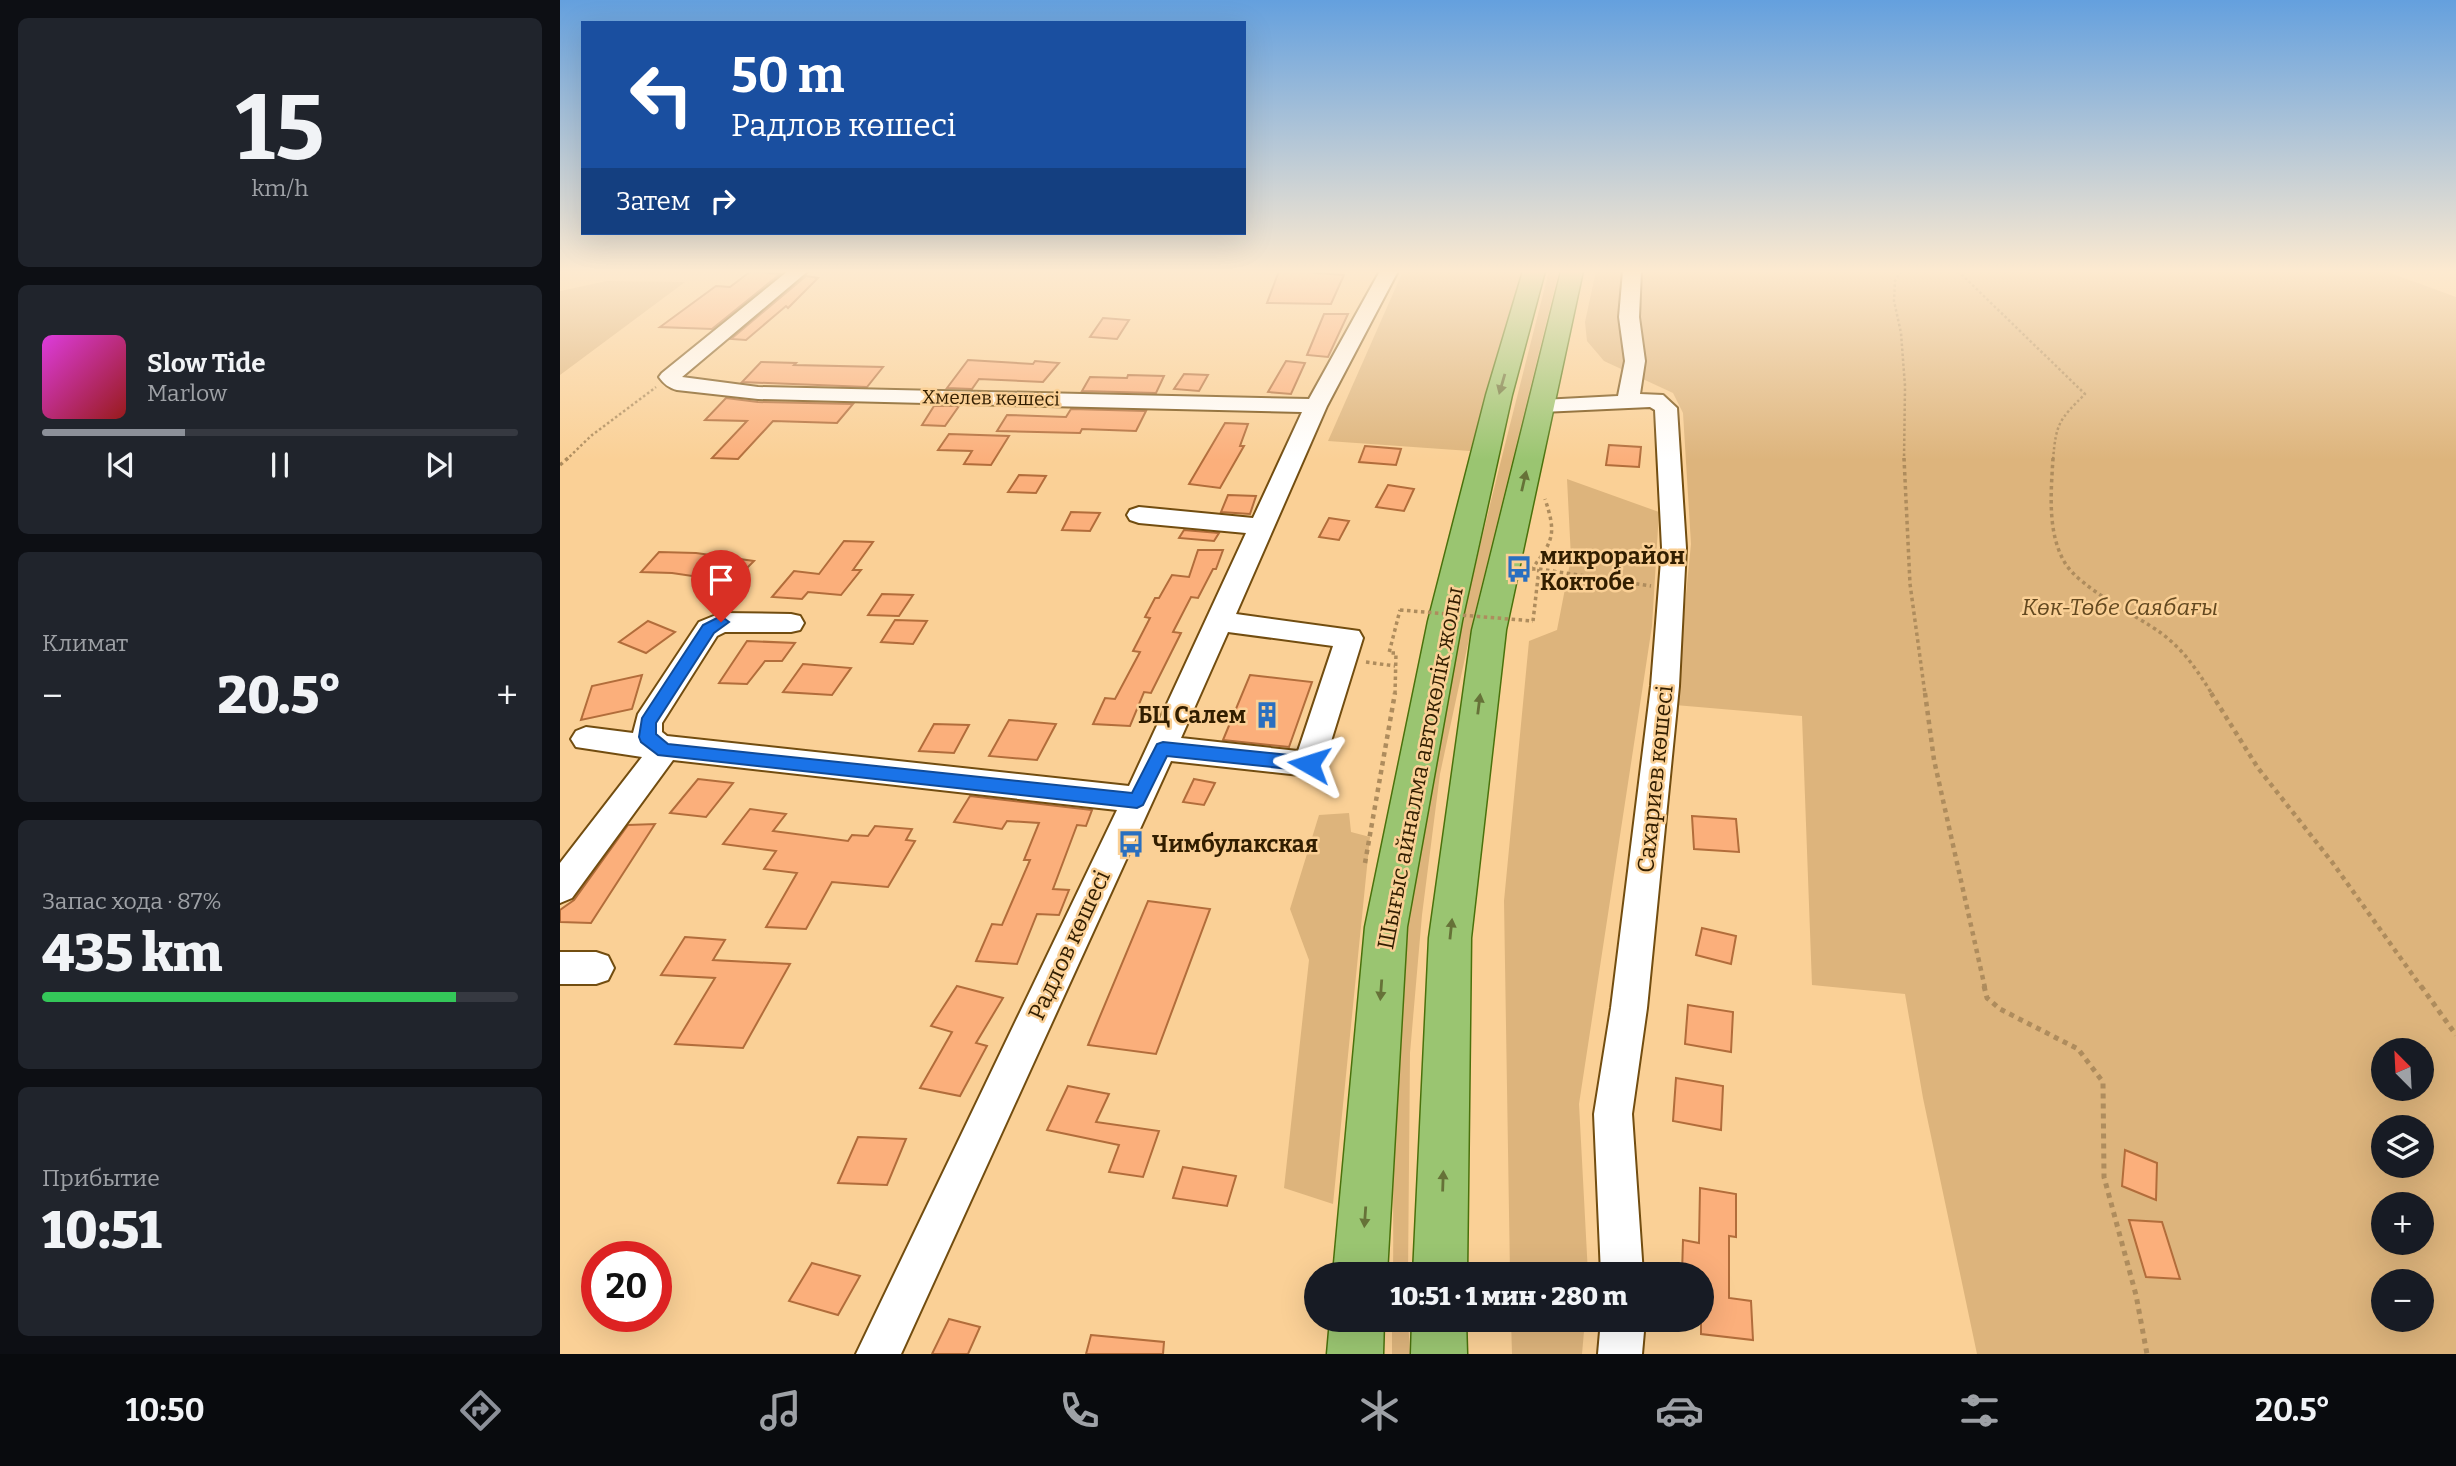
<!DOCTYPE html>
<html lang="ru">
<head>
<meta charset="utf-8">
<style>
	:root { --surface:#171b24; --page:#20242c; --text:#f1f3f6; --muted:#9ea1a6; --line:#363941; --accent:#8c9099 }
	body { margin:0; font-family:Bitter,serif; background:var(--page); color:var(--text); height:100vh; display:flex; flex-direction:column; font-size:26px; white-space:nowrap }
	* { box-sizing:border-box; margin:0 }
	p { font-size:23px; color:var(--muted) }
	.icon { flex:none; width:38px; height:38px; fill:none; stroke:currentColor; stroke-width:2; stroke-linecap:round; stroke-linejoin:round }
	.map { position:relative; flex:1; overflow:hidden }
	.side { display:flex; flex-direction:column; gap:18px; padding:18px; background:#0d0f14; width:560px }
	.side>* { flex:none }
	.hud { position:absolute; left:21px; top:21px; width:665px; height:214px; border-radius:0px; box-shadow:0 7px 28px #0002; background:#1a4fa0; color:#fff; overflow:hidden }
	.needle { width:46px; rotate:336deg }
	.buttons { position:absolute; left:1811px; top:1038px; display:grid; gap:14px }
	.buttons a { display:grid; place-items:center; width:63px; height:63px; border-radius:50%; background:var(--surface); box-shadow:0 7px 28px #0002; font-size:35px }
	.speed { position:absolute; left:21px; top:1241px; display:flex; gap:14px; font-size:35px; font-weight:700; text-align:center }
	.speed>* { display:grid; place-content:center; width:91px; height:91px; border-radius:50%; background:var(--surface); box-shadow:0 7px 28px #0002; line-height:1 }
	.speed .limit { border:10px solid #d22; background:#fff; color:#111 }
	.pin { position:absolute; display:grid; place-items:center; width:60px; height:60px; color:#fff; margin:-72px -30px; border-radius:50% 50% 50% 0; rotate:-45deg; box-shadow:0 0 7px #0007 }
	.pin .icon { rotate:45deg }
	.me { position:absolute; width:77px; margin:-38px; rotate:276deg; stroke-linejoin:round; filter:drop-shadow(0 0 5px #0008) }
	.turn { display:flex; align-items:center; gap:24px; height:147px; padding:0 35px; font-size:32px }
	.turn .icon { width:91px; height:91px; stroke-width:2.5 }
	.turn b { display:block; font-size:49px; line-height:60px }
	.then { display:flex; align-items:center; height:66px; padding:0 35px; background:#0003; gap:14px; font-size:26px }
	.big { font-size:52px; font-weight:800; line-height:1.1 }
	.side .card { flex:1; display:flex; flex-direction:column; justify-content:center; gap:10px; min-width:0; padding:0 24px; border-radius:10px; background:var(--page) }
	.side .dial { align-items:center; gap:0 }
	.dial b { font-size:91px; line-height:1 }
	.song { display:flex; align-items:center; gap:21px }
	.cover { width:84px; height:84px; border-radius:10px; background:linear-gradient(135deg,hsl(300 70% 55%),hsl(0 70% 35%)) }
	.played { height:7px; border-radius:4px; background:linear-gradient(90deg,var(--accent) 30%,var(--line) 30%) }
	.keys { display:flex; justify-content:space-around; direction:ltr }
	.heat { display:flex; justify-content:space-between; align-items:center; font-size:38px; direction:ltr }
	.charge { height:10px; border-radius:5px; background:linear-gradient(90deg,#34c759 87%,var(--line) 0) }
	.trip { position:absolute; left:744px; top:1262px; width:410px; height:70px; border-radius:35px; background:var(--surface); box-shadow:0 7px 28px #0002; font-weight:800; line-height:70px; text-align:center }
	.tabs { display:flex; height:112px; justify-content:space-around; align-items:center; background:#090b0e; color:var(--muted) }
	.tabs .icon { width:49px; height:49px }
	.tabs .on { color:var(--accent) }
	.tabs b { font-size:32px; color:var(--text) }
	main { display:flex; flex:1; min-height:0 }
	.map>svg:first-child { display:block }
</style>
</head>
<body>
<main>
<section class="side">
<div class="card dial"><b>15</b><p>km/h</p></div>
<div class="card">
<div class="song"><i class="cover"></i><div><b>Slow Tide</b><p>Marlow</p></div></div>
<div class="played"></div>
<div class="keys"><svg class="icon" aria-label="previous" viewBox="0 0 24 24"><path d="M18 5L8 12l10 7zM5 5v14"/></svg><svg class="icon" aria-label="pause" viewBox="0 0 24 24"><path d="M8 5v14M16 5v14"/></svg><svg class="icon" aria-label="next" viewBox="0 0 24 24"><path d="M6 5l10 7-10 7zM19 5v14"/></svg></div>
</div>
<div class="card"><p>Климат</p>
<div class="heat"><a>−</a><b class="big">20.5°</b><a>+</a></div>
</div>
<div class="card"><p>Запас хода · 87%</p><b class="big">435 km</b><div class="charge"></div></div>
<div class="card"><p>Прибытие</p><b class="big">10:51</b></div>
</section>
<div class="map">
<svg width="1896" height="1354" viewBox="0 0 1896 1354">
	<rect width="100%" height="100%" fill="#fad096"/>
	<!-- green -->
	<g fill="#ddb47c" fill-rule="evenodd">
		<polygon points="843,271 963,271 910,451 768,441"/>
		<path d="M989,271H999L914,616L880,774L862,915L850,1053L848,1274H833C834,1200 831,1126 836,1052C853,786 924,528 989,271Z"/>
		<path d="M1036,271H1825L1896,297V1354H1417L1363,1098L1345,994L1252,985L1242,716L1115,705L1131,544L1123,413L1113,393L1044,361L1027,341L1025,322ZM1824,1050H1862V1088H1824ZM1824,1127H1862V1166H1824ZM1824,1204H1862V1242H1824ZM1824,1281H1862V1320H1824Z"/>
		<polygon points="47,281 125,282 0,375 0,291"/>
		<polygon points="1007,479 1099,512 1092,626 1019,1104 1028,1274 950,1274 944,901 969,641 997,630 1011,558"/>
		<polygon points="789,813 791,832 810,837 773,1204 724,1188 749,960 730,909 759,815"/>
		<polygon points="832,1320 848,1320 850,1354 832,1354"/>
		<polygon points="951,1320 1025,1320 1022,1354 952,1354"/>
	</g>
	<!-- building -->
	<g fill="#fbaf7b" stroke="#b26d3b" stroke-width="2">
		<polygon points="191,271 220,274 152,329 100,327 156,286 170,287"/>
		<polygon points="719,271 757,271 755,273 784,275 771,304 707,303"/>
		<polygon points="246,276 258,278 228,308 226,306 186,340 171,339"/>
		<polygon points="764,314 788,314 768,357 747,355"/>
		<polygon points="543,318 569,320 557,339 530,337"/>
		<polygon points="408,360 473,364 475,361 499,363 483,382 419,379 412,389 387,388"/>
		<polygon points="726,361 745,363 731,394 708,392"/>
		<polygon points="201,362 236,363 234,365 323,367 307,387 182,382"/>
		<polygon points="624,374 648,375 639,391 614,389"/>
		<polygon points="568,375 604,376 596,393 522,391 530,377 567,378"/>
		<polygon points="166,398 198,402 293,404 277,423 213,421 178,459 152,458 187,421 145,420"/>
		<polygon points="374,406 399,406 385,426 362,425"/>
		<polygon points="511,409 586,411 576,431 522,429 520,433 437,431 447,415 506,417"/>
		<polygon points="665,423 688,424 680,446 684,446 660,488 629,484"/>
		<polygon points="389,434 449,436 431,465 404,464 412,451 378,450"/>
		<polygon points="1049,445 1081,447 1079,467 1046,465"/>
		<polygon points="805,446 841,449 836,465 799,462"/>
		<polygon points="459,475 486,476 476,493 448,492"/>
		<polygon points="828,485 854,489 844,511 816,507"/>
		<polygon points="668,495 696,496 690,514 661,512"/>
		<polygon points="511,512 540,513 530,531 502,530"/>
		<polygon points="769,518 789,521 779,540 759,537"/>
		<polygon points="624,530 659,533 654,541 619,538"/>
		<polygon points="284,541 313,542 293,570 301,570 281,595 248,592 242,599 212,597 234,571 259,574"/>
		<polygon points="638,550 663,550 656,569 653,569 638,598 631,597 613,632 621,633 591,693 584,692 570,726 533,724 545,698 555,699 580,652 573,651 590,618 585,617 595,598 599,598 612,575 629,577"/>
		<polygon points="99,552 136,553 194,561 173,582 112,573 81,572"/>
		<polygon points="322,594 353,595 339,616 308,615"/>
		<polygon points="335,620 367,621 353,644 321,642"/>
		<polygon points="88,621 115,632 86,653 59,642"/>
		<polygon points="187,641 235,643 222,661 205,661 187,684 159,683"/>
		<polygon points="243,664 291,668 272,695 223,692"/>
		<polygon points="82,675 72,709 21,720 32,686"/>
		<polygon points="690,675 752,682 729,747 663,740"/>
		<polygon points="449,720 496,724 477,760 429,756"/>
		<polygon points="374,724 409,725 394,753 359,751"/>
		<polygon points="138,779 173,783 146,817 110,813"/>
		<polygon points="634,779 655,783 644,805 623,802"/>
		<polygon points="410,796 532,810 526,826 517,825 493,889 509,890 499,915 477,914 457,964 416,961 432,924 442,925 470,860 464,860 479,823 447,821 442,829 394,822"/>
		<polygon points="190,809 226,814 213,831 288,841 292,835 308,836 315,826 352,829 346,840 355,841 328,887 272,882 246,929 206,927 237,873 204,869 216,851 163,844"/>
		<polygon points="1132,816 1176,819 1179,852 1134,849"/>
		<polygon points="95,824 31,923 0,922 0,910 14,900 68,825"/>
		<polygon points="588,901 650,909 596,1054 528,1045"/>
		<polygon points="1142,928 1176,936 1171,964 1136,955"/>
		<polygon points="125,937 165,940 153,960 230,964 183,1048 115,1044 155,978 101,975"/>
		<polygon points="397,986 443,998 416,1043 427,1046 400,1096 360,1088 392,1032 371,1026"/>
		<polygon points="1128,1005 1173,1012 1171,1052 1125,1044"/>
		<polygon points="1116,1078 1163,1086 1161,1130 1113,1121"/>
		<polygon points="508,1086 549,1094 536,1122 599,1131 583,1177 549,1172 559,1145 487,1130"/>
		<polygon points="298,1137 346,1139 327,1185 278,1183"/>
		<polygon points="1565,1150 1597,1163 1596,1200 1562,1186"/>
		<polygon points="623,1167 676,1176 667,1206 613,1198"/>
		<polygon points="1140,1188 1176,1194 1176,1237 1169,1236 1169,1298 1191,1301 1193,1340 1141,1334 1141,1274 1122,1274 1123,1240 1139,1243"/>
		<polygon points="1569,1220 1602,1222 1620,1279 1586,1277"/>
		<polygon points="252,1263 300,1276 278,1315 229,1301"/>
		<polygon points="389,1319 420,1327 408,1354 372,1354"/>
		<polygon points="531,1335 604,1342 603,1354 526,1354"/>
	</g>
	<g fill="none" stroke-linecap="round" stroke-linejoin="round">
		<defs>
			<g id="minor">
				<path d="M228,271H248L122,377L198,387L749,399L820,271H838L767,406L676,614L799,631L803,638L764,764L760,773L749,776L611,761L341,1354H296L557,810L113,760L12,898L0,903V863L82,757L16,747L11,739L16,731L26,727L73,733L78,714L139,622L161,613L231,614L240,616L244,623L240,630L231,632H165L157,636L102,723V732L107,736L569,786L686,533L579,523L570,520L567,515L570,510L579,507L693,518L742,412L198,399L117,390C109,388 104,384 99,377L102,373ZM668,632L773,646L738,751L621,738Z"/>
				<polygon points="1063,271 1081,271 1079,317 1085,361 1080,394 1103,395 1117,408 1126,548 1119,686 1087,1008 1072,1114 1083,1274 1041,1274 1034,1114 1051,1008 1091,686 1102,548 1095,410 1090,407 982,412 974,411 971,406 974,401 982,400 1058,396 1065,361 1059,317"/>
				<polygon points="0,952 36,952 48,956 54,968 48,980 36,984 0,984"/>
				<polygon points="1041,1320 1085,1320 1082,1354 1038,1354"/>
			</g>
			<g id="major">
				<polygon points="963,271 985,271 952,395 902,621 847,927 827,1274 773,1274 805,927 868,621 926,395"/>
				<polygon points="1001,271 1023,271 946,630 911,938 907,1274 853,1274 869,938 912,630"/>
				<polygon points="770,1320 824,1320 823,1354 767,1354"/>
				<polygon points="852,1320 906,1320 907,1354 851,1354"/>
			</g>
		</defs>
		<!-- minor casing -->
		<use href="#minor" stroke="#724d10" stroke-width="4"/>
		<!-- major casing -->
		<use href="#major" stroke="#4a710c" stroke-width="3"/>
		<!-- path-far3 -->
		<g stroke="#ae8c5d" stroke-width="2.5" stroke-dasharray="2.5 2.5" stroke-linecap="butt">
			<polyline points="1341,271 1335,281 1334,301 1341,333 1345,386 1344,460"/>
			<path d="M1398,271L1525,394C1499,420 1496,423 1493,460"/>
			<polyline points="6,460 32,435 96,387"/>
		</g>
		<!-- path-far2 -->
		<g stroke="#ae8c5d" stroke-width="3.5" stroke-dasharray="3.5 3.5" stroke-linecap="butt">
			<polyline points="1344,458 1350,584 1365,694"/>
			<path d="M1493,458C1491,492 1487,533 1505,563C1521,589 1576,615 1601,633C1624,650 1637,670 1652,694"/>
			<polyline points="0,465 8,458"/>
			<polyline points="972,569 979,569 973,621"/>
			<polyline points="979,569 1091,586"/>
			<path d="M971,570C993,541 997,535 985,499"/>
			<polyline points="806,662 835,666"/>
			<polyline points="835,694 836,653 829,653 840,610"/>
		</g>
		<!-- path-far1 -->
		<g stroke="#ae8c5d" stroke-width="4.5" stroke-dasharray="4.5 4.5" stroke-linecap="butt">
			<polyline points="1365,693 1374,760 1425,988"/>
			<polyline points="1651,693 1698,768 1772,862 1862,988"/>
			<polyline points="805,863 835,693"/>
		</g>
		<!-- path -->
		<g stroke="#ae8c5d" stroke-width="5" stroke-dasharray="5 5" stroke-linecap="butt">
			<polyline points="1424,986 1427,998 1440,1009 1518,1049 1543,1082 1544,1177 1576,1295 1587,1354"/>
			<polyline points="1861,986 1896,1035"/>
		</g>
		<!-- minor -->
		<use href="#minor" fill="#fff" fill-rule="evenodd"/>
		<!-- major -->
		<use href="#major" fill="#9ac571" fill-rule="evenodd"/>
		<!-- path-bridge -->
		<polyline stroke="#ae8c5d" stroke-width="3.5" stroke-dasharray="3.5 3.5" stroke-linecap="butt" points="840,610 973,621"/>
	</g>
	<!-- one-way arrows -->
	<defs><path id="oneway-solid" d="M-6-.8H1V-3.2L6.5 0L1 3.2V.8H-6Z" transform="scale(1.75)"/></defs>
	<g fill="#667238">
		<use href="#oneway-solid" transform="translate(942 384) rotate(106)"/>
		<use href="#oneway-solid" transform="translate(964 481) rotate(-77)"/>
		<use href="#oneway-solid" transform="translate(919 704) rotate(-83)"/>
		<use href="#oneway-solid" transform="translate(891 929) rotate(-84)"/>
		<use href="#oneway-solid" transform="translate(821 990) rotate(94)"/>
		<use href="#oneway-solid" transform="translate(883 1181) rotate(-88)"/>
		<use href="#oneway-solid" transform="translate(805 1217) rotate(94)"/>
	</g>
	<!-- sky -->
	<linearGradient id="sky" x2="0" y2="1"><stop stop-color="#64a0de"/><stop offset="0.59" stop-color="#fdead0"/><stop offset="1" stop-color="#fdead0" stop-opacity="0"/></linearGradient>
	<rect width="1896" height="460" fill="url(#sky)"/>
	<!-- route -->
	<polygon fill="#1a73e8" stroke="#114b97" stroke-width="2" points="161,616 169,622 154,633 96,723 96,734 108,744 572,793 597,744 603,742 749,757 755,759 758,764 755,769 749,771 607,756 583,805 577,808 98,755 81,742 79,737 82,718 143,625"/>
	<!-- icons -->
	<defs>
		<symbol id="bus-bare" viewBox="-9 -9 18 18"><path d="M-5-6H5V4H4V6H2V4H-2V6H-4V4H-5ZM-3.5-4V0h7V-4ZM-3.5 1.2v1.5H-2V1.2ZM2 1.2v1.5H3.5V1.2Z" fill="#296fc0" stroke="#fad096" stroke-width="2.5" paint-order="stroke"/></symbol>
		<symbol id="building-bare" viewBox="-9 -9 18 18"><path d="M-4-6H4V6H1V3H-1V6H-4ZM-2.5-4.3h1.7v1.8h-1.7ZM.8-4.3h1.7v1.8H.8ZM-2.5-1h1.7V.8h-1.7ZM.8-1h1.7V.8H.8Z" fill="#296fc0" stroke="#fad096" stroke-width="2.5" paint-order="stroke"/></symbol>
	</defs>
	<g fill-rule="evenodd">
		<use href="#bus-bare" x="940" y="550" width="38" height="38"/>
		<use href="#building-bare" x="688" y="696" width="38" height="38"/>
		<use href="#bus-bare" x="552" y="825" width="38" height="38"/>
	</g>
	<g text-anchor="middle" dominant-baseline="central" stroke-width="5" stroke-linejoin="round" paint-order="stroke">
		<!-- far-street labels -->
		<g font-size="19" fill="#321e00" stroke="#fad096">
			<text transform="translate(431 398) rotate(1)">Хмелев көшесі</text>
		</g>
		<!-- poi labels -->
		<g font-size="23" font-weight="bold" fill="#321e00" stroke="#fad096" text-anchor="start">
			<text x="980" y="556">микрорайон<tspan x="980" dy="26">Коктобе</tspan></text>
			<text x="686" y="715" text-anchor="end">БЦ Салем</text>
			<text x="592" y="844">Чимбулакская</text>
		</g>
		<!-- park labels -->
		<g font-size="23" font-style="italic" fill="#644920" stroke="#fad096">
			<text x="1560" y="607">Көк-Төбе Саябағы</text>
		</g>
		<!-- street labels -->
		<g font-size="23" fill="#321e00" stroke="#fad096">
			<text transform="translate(860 768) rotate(-79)">Шығыс айналма автокөлік жолы</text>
			<text transform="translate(1095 779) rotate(-84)">Сахариев көшесі</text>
			<text transform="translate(509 945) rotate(-65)">Радлов көшесі</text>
		</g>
	</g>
</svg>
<div class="buttons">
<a><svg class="needle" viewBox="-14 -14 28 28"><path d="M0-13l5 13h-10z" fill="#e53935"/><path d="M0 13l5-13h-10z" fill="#9ea1a6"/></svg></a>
<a><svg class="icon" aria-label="layers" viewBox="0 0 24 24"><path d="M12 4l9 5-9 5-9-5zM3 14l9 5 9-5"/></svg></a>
<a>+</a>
<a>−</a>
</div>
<div class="speed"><div class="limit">20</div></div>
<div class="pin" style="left:161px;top:622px;background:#d93025"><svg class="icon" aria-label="arrive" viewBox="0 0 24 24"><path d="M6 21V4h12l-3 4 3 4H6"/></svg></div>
<svg class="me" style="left:749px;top:764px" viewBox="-20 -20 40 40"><path d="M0-17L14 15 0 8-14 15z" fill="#1a73e8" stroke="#fff" stroke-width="4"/></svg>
<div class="trip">10:51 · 1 мин · 280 m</div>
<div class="hud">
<div class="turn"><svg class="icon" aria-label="left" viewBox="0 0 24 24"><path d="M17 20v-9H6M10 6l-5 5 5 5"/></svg><div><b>50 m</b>Радлов көшесі</div></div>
<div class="then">Затем<svg class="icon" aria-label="right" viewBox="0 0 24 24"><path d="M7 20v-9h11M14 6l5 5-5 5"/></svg></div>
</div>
</div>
</main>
<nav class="tabs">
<b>10:50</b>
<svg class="icon on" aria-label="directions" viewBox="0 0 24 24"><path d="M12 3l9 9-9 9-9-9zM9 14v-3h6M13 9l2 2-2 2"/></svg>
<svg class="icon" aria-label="music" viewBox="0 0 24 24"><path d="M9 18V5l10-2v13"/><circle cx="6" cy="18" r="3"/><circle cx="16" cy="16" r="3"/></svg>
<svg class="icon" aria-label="phone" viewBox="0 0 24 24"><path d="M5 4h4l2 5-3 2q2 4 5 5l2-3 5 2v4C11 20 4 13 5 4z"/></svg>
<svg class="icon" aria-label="climate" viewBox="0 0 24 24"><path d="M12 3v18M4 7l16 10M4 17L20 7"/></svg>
<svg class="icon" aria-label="car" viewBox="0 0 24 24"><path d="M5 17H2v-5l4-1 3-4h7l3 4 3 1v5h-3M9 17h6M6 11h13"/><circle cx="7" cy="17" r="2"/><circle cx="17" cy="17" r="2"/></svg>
<svg class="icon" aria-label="filters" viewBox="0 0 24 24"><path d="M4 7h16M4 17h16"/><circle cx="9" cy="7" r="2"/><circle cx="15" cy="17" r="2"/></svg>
<b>20.5°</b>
</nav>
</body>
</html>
